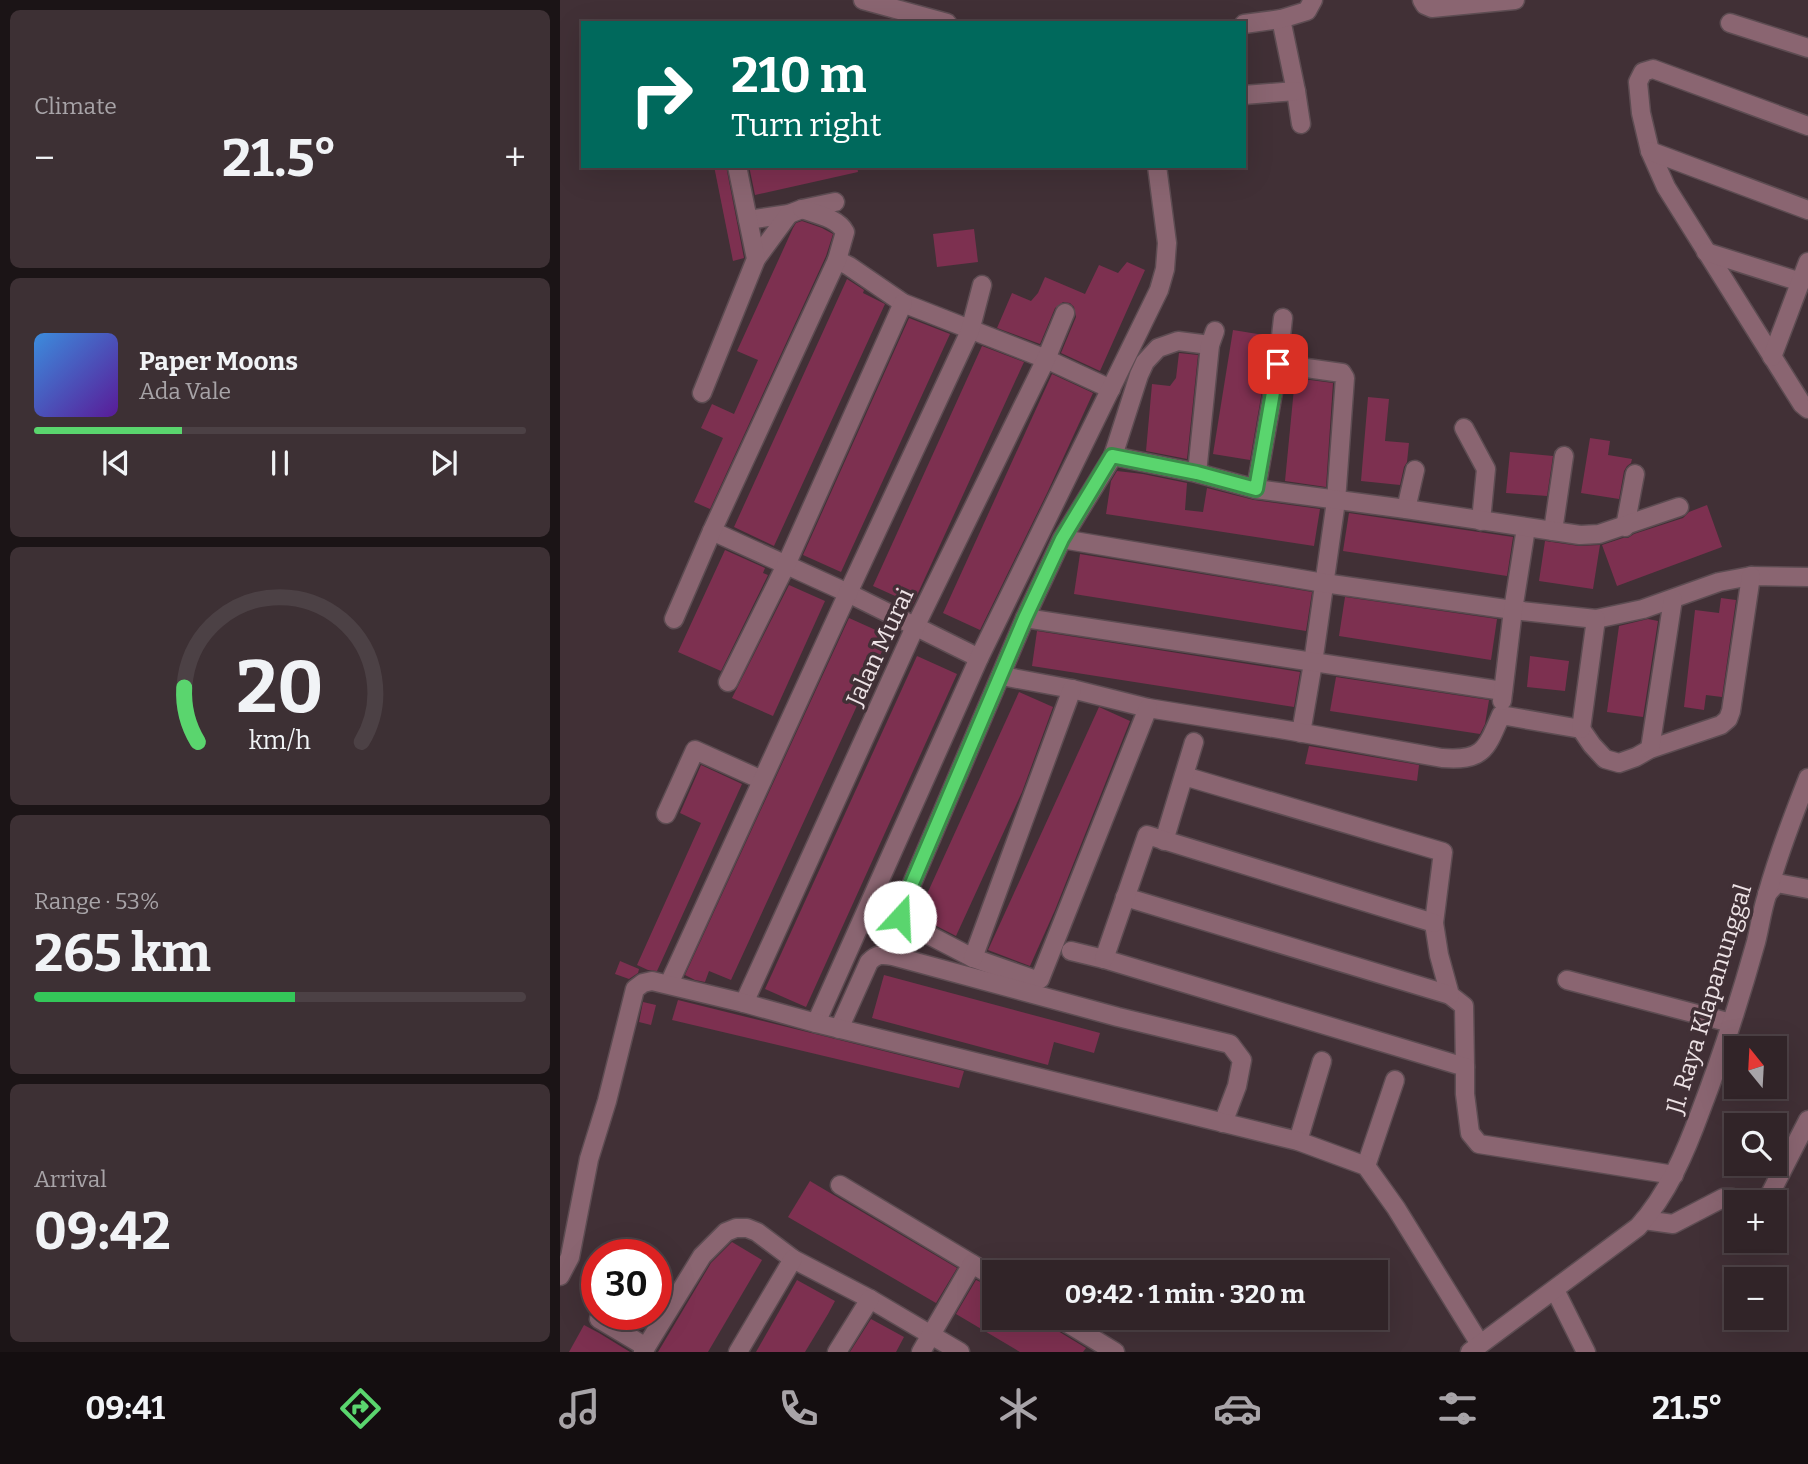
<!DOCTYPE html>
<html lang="en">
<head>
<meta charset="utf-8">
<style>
	:root { --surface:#312428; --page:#3d3034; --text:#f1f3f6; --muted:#a8a4a8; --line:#4c4145; --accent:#5ad56e }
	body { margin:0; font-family:Bitter,serif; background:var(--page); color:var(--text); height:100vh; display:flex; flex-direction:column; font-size:26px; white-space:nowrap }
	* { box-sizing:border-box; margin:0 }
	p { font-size:23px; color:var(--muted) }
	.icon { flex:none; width:38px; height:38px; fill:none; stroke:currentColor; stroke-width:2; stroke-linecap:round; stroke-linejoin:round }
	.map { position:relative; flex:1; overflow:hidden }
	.details { display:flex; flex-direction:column; gap:10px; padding:10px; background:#1b1416; width:560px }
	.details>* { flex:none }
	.guide { position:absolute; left:21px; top:21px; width:665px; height:147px; border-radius:0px; box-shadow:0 7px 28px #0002,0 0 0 2px var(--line); background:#00695c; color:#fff; overflow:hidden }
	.needle { width:46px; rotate:342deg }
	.buttons { position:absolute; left:1164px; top:1036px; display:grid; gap:14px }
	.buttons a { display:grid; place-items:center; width:63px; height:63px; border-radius:0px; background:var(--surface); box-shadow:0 7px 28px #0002,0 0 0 2px var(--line); font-size:35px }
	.speed { position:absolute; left:21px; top:1239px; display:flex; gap:14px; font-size:35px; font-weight:700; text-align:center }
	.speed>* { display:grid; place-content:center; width:91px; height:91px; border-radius:50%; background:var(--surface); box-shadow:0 7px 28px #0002,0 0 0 2px var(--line); line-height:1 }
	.speed .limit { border:10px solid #d22; background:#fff; color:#111 }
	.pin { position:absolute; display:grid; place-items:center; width:60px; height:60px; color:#fff; margin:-30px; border-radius:14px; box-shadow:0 4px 10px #0006 }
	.me { position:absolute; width:77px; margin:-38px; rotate:20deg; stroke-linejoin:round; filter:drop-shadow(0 0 5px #0008) }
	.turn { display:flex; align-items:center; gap:24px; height:147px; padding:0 35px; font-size:32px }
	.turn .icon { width:91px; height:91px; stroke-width:2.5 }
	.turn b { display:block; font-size:49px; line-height:60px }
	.big { font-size:52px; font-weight:700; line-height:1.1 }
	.details .card { flex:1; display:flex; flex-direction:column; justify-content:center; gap:10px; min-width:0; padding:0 24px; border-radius:10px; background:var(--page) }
	.details .dial { align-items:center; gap:0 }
	.dial svg { height:182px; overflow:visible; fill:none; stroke:var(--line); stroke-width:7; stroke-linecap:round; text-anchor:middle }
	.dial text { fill:var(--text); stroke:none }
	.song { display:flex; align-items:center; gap:21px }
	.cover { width:84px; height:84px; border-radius:10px; background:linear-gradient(135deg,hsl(210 70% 55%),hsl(270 70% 35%)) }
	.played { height:7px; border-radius:4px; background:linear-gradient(90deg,var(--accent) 30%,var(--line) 30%) }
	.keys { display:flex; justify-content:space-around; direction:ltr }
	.heat { display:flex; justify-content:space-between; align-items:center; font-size:38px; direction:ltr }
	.charge { height:10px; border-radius:5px; background:linear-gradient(90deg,#34c759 53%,var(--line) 0) }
	.trip { position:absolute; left:422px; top:1260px; width:406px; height:70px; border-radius:0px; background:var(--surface); box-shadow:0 7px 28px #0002,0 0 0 2px var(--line); font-weight:700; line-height:70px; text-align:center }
	.menu { display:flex; height:112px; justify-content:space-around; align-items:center; background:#140e10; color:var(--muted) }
	.menu .icon { width:49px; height:49px }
	.menu .active { color:var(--accent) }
	.menu b { font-size:32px; color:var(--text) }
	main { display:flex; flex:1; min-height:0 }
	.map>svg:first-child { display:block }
</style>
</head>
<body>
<main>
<section class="details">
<div class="card"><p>Climate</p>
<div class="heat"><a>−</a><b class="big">21.5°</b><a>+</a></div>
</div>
<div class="card">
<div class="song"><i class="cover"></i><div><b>Paper Moons</b><p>Ada Vale</p></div></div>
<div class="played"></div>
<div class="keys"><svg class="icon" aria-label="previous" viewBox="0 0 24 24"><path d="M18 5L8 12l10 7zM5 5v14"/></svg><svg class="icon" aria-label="pause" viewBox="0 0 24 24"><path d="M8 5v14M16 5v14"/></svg><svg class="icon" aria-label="next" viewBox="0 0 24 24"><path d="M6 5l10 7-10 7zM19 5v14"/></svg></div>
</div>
<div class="card dial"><svg viewBox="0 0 100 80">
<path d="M14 69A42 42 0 1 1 86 69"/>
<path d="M14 69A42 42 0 0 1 8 45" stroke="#5ad56e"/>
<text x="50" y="56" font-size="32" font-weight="700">20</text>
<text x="50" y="72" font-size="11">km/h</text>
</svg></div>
<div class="card"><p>Range · 53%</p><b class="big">265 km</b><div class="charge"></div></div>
<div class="card"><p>Arrival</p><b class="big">09:42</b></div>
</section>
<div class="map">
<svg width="1248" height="1352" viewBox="0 0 1248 1352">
	<rect width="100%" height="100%" fill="#413036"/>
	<!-- building -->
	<g fill="#7d3050">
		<polygon points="154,166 166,166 184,258 173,261"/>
		<polygon points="189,166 297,166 298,172 195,195"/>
		<polygon points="242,221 262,228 273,234 266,256 150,509 134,502 163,438 141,428 152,404 174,414 198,360 177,351 233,228 236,223"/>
		<polygon points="414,229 418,262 377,267 373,234"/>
		<polygon points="567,262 585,270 540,371 501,353 516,317 514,307 510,303 503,302 495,308 480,344 437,328 452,293 471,301 478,293 485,277 525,294 539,265 558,273"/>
		<polygon points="287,279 304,290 303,293 325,304 214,546 174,527"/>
		<polygon points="349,318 390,334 281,572 243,555"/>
		<polygon points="673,330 710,336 707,362 690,460 653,454"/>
		<polygon points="422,346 464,362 353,604 313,586"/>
		<polygon points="619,353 638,355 627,459 586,451 592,384 610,386 616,378"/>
		<polygon points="492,374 533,393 488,491 420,630 383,613"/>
		<polygon points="735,378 773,383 766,487 725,481"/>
		<polygon points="808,397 829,399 825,441 849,443 847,462 844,467 840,485 801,481"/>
		<polygon points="1030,438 1050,441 1048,455 1072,459 1071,463 1067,466 1064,471 1059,499 1021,493"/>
		<polygon points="950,452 993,456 987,496 946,493"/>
		<polygon points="557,471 583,474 627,483 625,510 643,512 647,488 694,500 760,509 754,546 546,514 551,481"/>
		<polygon points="1147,505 1162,547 1057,586 1042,545 1063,538 1068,538 1074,534 1123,518 1129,512"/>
		<polygon points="789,513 953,537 947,576 783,551"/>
		<polygon points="985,541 1019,546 1040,545 1033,589 979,581"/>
		<polygon points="165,550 205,568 203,573 208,575 161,671 118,652"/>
		<polygon points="520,554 752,592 746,631 514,594"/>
		<polygon points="229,585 265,601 213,716 172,698"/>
		<polygon points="785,597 937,619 931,660 779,636"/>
		<polygon points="1161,598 1176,600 1162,697 1146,695 1144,710 1124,707 1135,610 1159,613"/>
		<polygon points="289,618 329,636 171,980 149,971 145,982 135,980 125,975"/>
		<polygon points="1088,619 1098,621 1083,717 1047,712 1059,626"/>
		<polygon points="477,631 740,672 734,707 472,666"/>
		<polygon points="357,656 397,674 246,1007 205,989"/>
		<polygon points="970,656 1009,661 1005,691 967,687"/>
		<polygon points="776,677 929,700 925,724 920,734 770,711"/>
		<polygon points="459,692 493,707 462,792 396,936 357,916"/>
		<polygon points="539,707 570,721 495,910 470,966 428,950"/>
		<polygon points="749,746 859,765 857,781 745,764"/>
		<polygon points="141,765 182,784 97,971 88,970 77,965 141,823 120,813"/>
		<polygon points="60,961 79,969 78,973 69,979 55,974"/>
		<polygon points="324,975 540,1033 534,1053 494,1042 488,1065 312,1018"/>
		<polygon points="118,1000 404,1071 399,1088 112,1020"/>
		<polygon points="83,1002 96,1005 91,1025 79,1022"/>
		<polygon points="250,1181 397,1268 376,1303 228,1217"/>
		<polygon points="172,1242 202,1260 148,1352 98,1352 151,1263"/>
		<polygon points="237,1280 275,1301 268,1314 245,1352 196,1352"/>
		<polygon points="416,1280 434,1288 434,1318 487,1318 493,1328 526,1348 523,1352 460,1352 396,1314"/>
		<polygon points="311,1319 344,1337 336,1352 290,1352"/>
		<polygon points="24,1325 39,1333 70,1352 9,1352"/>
	</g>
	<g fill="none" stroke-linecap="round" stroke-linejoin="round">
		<defs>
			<g id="minor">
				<polyline points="303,0 387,23"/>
				<polyline points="862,0 865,5 872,8 955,0"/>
				<polyline points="721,19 736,91 741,124"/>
				<polyline points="1170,23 1248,48"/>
				<polyline points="684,24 721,19 747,11 753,0"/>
				<polyline points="684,95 736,91"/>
				<polyline points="1248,126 1093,69 1083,72 1078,82 1081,113 1090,151 1106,187 1242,404 1248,409"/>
				<polyline points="1090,151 1248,210"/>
				<polyline points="188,220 229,214 242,209 275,202"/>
				<polyline points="1146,252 1241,282"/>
				<polyline points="196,259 229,214"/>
				<polyline points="277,260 289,266 343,303 486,359 551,389"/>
				<polyline points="1212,357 1248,262"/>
				<polyline points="718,364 782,373 785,378 776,501 753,663 741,733"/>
				<polyline points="142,393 196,259 177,166"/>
				<polyline points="904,428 926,469 921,521"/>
				<polyline points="553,456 579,375 585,362 598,348 618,341 650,345"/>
				<polyline points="637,473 650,345 655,331"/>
				<polyline points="696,489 718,364 723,318"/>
				<polyline points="846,509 855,470"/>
				<polyline points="1065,527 1075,474"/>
				<polyline points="152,531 288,593 419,658"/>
				<polyline points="993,531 1004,456"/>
				<polyline points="502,539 764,583 953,610 1036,619 1083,609 1159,582 1191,576 1248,577"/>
				<polyline points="465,618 943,691"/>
				<path d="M114,619L152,531L277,260L285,232C278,218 256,214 242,209"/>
				<path d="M442,676L512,689L588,708L732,731L882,758C923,761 926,750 941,715L1021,729L1032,745L1045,759L1059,763L1076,757L1090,749L1161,725L1168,719L1171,711L1191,576"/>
				<polyline points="168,682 226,565 343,303"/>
				<polyline points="942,701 953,610 966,528"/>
				<polyline points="588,708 480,979 476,980 413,958 342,921 339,914 465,618 502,539 553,456 637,473 696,489 846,509 1020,535 1039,534 1119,507"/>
				<polyline points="1021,729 1036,619"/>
				<polyline points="1090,749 1113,599"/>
				<polyline points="624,776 883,852 874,923 879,955 890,995 904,1006 905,1067"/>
				<polyline points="106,814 135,750 202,780"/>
				<polyline points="604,841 634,742"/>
				<polyline points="1207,894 1217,883 1248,889"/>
				<polyline points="565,897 890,995"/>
				<polyline points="511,951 544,959 905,1067 905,1094 910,1133 919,1144 1114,1175"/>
				<polyline points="413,958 512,689"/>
				<polyline points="544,959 587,835 874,923"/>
				<polyline points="1007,980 1171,1023"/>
				<polyline points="109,984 288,593 410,331 422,285"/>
				<polyline points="184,1003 355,627 486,359 505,313"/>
				<polyline points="256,1023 419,658 599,290 605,269 607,243 597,166"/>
				<path d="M279,1029L309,962C317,954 321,954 333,956L558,1017L670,1044L682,1060L677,1086L663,1123"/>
				<polyline points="738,1141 762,1061"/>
				<polyline points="806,1166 835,1080"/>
				<polyline points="280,1185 434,1277"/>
				<polyline points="1206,1202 1248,1120"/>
				<polyline points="1084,1220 1113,1224 1163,1198 1172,1198 1179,1202"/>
				<polyline points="0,1276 10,1257 29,1159 47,1101 75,989 83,983 92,981 184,1003 256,1023 738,1141 806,1166 836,1208 920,1344"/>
				<polyline points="995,1290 1026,1352"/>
				<polyline points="499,1318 555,1352"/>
				<polyline points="39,1319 86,1347"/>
				<polyline points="83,1352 142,1256 166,1232 176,1228 187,1228 197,1232 233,1259 310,1299 400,1352"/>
				<polyline points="178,1352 233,1259"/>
				<polyline points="277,1352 310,1299"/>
				<polyline points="361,1352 412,1264"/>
				<path d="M910,1352L1078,1227C1108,1194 1126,1151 1141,1110C1162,1055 1180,999 1196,942C1200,926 1202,910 1207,895C1218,855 1233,816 1248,778"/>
			</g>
		</defs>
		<!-- minor casing -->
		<use href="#minor" stroke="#5d4c52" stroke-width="21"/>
		<!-- minor -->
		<use href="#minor" stroke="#8a6571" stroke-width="18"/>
	</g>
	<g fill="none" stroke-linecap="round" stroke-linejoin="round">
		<defs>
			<polyline id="route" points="340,917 339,914 465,618 502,539 552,456 637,473 696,489 718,364"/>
		</defs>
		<!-- route casing -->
		<use href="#route" stroke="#3a8a48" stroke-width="18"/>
		<!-- route -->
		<use href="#route" stroke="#5ad56e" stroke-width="12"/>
	</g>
	<g text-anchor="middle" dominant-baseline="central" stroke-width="7" stroke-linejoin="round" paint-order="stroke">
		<!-- street labels -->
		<g font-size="24" fill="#ede2e5" stroke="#413036">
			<text transform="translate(320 647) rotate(-65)">Jalan Murai</text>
			<text transform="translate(1149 999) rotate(-73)">Jl. Raya Klapanunggal</text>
		</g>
	</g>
</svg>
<div class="buttons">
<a><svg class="needle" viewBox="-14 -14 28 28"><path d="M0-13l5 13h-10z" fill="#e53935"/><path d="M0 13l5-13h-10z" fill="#a8a4a8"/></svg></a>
<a><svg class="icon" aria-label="search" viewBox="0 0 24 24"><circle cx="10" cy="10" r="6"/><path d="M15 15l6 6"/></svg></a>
<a>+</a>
<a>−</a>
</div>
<div class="speed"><div class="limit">30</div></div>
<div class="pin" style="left:718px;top:364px;background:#d93025"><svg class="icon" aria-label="arrive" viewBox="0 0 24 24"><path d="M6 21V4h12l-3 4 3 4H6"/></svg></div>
<svg class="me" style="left:340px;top:917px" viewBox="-20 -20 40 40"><circle r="19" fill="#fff"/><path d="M0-13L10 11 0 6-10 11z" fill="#5ad56e"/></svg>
<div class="trip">09:42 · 1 min · 320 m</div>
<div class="guide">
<div class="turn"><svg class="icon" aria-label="right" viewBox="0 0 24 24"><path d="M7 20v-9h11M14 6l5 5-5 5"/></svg><div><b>210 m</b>Turn right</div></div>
</div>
</div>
</main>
<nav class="menu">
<b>09:41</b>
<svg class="icon active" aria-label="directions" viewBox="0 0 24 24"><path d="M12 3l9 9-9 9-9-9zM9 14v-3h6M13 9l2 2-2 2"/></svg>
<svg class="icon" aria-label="music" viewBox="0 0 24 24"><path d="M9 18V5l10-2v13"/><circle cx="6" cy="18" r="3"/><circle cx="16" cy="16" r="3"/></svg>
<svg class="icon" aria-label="phone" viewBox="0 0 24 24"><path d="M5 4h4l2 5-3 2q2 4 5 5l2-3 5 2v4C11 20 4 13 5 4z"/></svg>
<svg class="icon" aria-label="climate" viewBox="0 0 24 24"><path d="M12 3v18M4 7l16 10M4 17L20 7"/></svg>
<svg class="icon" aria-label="car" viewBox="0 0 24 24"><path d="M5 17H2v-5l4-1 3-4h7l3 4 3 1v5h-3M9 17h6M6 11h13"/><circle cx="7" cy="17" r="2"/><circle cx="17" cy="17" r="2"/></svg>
<svg class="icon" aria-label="filters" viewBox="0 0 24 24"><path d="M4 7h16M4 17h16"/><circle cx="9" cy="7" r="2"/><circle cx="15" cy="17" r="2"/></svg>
<b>21.5°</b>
</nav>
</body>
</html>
